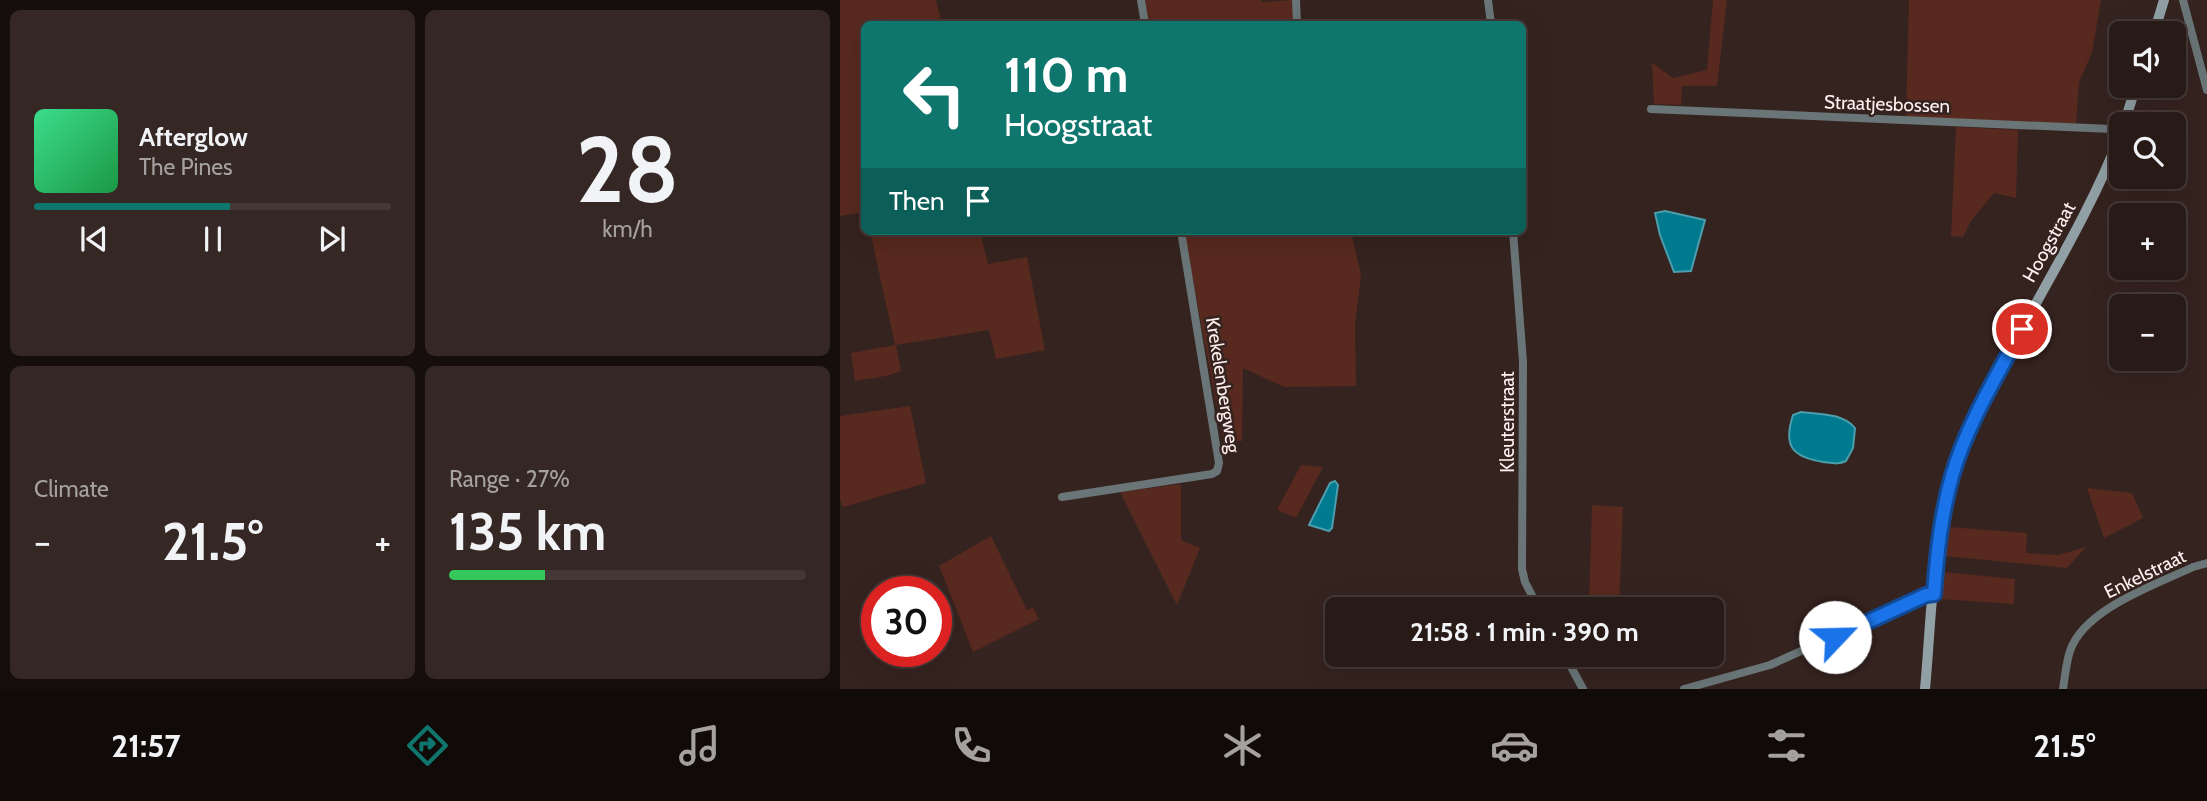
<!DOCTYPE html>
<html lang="en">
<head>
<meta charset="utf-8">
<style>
	:root { --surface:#281a17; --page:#342724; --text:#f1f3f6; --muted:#a5a1a1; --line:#443836; --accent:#0f766e }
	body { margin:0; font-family:Cabin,sans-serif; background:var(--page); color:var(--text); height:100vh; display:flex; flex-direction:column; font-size:26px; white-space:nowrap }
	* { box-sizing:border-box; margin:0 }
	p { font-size:23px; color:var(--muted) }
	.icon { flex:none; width:38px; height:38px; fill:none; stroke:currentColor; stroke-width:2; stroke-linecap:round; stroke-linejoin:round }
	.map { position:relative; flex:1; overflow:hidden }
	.drawer { display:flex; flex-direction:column; gap:10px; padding:10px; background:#160e0d; width:840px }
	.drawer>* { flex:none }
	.hud { position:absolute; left:21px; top:21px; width:665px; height:214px; border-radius:10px; box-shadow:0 7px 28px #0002,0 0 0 2px var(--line); background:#0f766e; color:#fff; overflow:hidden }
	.buttons { position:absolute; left:1269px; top:21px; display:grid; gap:14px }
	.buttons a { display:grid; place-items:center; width:77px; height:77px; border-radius:10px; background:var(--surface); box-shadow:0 7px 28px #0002,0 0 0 2px var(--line); font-size:35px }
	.speed { position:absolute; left:21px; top:576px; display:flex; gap:14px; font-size:35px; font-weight:700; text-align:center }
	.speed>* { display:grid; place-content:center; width:91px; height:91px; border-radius:50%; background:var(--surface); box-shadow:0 7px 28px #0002,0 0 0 2px var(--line); line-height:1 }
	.speed .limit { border:10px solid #d22; background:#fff; color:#111 }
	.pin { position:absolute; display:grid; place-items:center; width:60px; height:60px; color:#fff; margin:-30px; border:4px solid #fff; border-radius:50%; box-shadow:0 2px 7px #0007 }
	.me { position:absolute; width:77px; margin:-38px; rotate:66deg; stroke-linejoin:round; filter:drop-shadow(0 0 5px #0008) }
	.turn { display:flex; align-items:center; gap:24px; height:147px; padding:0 28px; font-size:32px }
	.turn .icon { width:91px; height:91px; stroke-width:2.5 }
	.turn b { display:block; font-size:49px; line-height:60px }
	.then { display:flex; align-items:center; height:66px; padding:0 28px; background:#0003; gap:14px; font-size:26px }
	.big { font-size:52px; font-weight:700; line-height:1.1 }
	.drawer .card { flex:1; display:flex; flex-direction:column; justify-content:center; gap:10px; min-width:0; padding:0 24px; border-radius:10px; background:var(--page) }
	.drawer .dial { align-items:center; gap:0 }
	.dial b { font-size:91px; line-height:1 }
	.song { display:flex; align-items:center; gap:21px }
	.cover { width:84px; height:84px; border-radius:10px; background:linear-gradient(135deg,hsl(150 70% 55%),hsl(140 70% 35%)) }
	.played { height:7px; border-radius:4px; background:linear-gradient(90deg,var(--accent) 55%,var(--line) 55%) }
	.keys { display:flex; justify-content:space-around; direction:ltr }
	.heat { display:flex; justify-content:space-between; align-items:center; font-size:38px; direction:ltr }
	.charge { height:10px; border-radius:5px; background:linear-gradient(90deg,#34c759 27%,var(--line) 0) }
	.drawer .tiles { flex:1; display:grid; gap:10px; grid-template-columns:repeat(2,1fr) }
	.trip { position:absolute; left:485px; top:597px; width:399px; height:70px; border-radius:10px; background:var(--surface); box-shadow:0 7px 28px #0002,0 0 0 2px var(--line); font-weight:700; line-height:70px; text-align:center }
	.tab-bar { display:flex; height:112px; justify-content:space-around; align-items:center; background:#100a09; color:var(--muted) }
	.tab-bar .icon { width:49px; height:49px }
	.tab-bar .current { color:var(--accent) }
	.tab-bar b { font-size:32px; color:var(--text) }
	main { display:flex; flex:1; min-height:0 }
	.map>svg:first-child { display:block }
</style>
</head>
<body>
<main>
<section class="drawer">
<div class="tiles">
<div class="card">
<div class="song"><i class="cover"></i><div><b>Afterglow</b><p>The Pines</p></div></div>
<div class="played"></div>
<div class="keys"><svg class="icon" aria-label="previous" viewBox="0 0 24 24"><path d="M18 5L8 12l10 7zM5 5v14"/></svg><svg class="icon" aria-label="pause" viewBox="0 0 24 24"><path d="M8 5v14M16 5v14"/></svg><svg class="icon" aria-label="next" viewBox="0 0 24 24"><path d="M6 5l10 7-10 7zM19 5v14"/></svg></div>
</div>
<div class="card dial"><b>28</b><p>km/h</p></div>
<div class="card"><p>Climate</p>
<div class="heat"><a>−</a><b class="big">21.5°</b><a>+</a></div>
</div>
<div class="card"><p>Range · 27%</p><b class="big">135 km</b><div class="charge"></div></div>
</div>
</section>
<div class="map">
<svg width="1367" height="689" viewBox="0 0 1367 689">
	<rect width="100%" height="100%" fill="#35231f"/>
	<!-- green -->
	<g fill="#58291f">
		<polygon points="0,0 96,0 102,24 24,24 24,76 21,76 24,85 24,212 0,216"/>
		<polygon points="305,0 421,0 421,2 453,0 454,24 309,24"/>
		<polygon points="873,0 887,0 877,86 842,86 841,105 814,104 812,63 833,78 867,70"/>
		<polygon points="1069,0 1261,0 1252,53 1239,82 1236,124 1066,117"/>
		<polygon points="1116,127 1178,130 1176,198 1154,193 1131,221 1123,237 1111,236"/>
		<polygon points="30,231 140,231 148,264 187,257 205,350 156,359 149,330 56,345 61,371 46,376 15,381 11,353 55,345"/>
		<polygon points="344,231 511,231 521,275 515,324 516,386 444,387 403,368 402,441 383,441"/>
		<polygon points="70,406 86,483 3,507 0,499 0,416"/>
		<polygon points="461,465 483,467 456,518 437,510"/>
		<polygon points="341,484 341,540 360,548 337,605 280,492"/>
		<polygon points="1247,488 1292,493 1303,518 1264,538"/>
		<polygon points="752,505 783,507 779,609 749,609"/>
		<polygon points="1108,527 1187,533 1186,553 1218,555 1246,547 1227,568 1104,556"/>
		<polygon points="151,536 187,610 193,608 199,619 133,652 99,566"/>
		<polygon points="1103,572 1175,579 1174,604 1100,599"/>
	</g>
	<!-- water -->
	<g fill="#007a8f" stroke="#4c9eac" stroke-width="2">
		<polygon points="825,211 865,220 851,271 834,272 820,235 815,213"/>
		<path d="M961,412C978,414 1003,413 1015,428L1013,448L1006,461C998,465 992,463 983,462C952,457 943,446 953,415Z"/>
		<polygon points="495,481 498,485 492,528 489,531 469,525 490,483"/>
	</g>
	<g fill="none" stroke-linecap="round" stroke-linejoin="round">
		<!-- street -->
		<g stroke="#6a7577" stroke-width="8">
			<polyline points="301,0 305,24"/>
			<polyline points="456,0 457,24"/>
			<polyline points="648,0 651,24"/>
			<polyline points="1343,0 1367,90"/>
			<polyline points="811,109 1271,129 1281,133"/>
			<polyline points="673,231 683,362 682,569 685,582 699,609"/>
			<polyline points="222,497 372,474 377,471 379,463 341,231"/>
			<polyline points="724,654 743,689"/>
			<polyline points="844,689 930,665 1086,595 1094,594"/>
			<path d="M1223,689C1225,677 1226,663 1230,651C1244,609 1315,585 1353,567L1367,563"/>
		</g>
		<!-- secondary -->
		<g stroke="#90a0a4" stroke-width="10">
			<polyline points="1314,33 1324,0"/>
			<polyline points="1284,124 1296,86"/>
			<path d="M1085,689C1092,614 1092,528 1118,457C1129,425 1146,396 1162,366C1202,289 1250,214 1281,133"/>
		</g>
	</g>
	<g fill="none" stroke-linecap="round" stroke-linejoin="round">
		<defs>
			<path id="route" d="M995,637L1086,595L1094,594C1097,554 1101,515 1112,476C1127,424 1157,376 1182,329"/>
		</defs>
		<!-- route casing -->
		<use href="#route" stroke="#114b97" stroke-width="18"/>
		<!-- route -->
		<use href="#route" stroke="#1a73e8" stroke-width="12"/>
	</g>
	<g text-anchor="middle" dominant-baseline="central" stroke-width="5" stroke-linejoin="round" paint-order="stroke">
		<!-- street labels -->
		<g font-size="19" fill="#fef1ef" stroke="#35231f">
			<text transform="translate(1047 104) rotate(2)">Straatjesbossen</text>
			<text transform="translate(1209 242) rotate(-61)">Hoogstraat</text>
			<text transform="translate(383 385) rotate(81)">Krekelenbergweg</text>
			<text transform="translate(667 422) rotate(-90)">Kleuterstraat</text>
			<text transform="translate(1305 574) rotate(-26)">Enkelstraat</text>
		</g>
	</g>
</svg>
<div class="buttons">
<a><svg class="icon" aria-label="sound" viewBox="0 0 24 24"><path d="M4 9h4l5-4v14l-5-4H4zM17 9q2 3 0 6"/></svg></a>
<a><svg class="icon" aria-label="search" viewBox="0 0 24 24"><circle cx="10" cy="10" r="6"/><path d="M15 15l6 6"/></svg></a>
<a>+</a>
<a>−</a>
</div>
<div class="speed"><div class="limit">30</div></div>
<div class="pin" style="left:1182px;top:329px;background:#d93025"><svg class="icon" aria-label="arrive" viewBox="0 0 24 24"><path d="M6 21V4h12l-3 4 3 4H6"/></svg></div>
<svg class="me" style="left:995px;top:637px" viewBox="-20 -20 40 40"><circle r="19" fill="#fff"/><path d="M0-13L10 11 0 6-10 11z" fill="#1a73e8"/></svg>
<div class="trip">21:58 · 1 min · 390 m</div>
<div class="hud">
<div class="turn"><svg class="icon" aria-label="left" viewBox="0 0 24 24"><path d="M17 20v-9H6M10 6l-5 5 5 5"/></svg><div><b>110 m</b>Hoogstraat</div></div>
<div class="then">Then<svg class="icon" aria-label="arrive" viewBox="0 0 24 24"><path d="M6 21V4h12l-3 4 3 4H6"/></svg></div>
</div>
</div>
</main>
<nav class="tab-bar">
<b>21:57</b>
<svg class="icon current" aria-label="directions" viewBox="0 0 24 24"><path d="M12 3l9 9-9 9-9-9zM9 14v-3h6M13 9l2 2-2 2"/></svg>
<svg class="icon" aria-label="music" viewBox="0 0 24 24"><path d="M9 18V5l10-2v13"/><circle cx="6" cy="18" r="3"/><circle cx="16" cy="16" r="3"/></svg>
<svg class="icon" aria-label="phone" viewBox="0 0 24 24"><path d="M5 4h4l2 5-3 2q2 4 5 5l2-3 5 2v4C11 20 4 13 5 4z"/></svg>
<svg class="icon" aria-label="climate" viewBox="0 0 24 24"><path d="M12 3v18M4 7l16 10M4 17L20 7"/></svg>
<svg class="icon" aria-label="car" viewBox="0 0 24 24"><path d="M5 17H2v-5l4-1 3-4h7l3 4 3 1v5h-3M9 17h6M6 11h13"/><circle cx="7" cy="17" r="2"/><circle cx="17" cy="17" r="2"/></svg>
<svg class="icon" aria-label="filters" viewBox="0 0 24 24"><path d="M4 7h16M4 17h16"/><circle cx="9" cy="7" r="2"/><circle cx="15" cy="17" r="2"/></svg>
<b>21.5°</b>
</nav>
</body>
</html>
